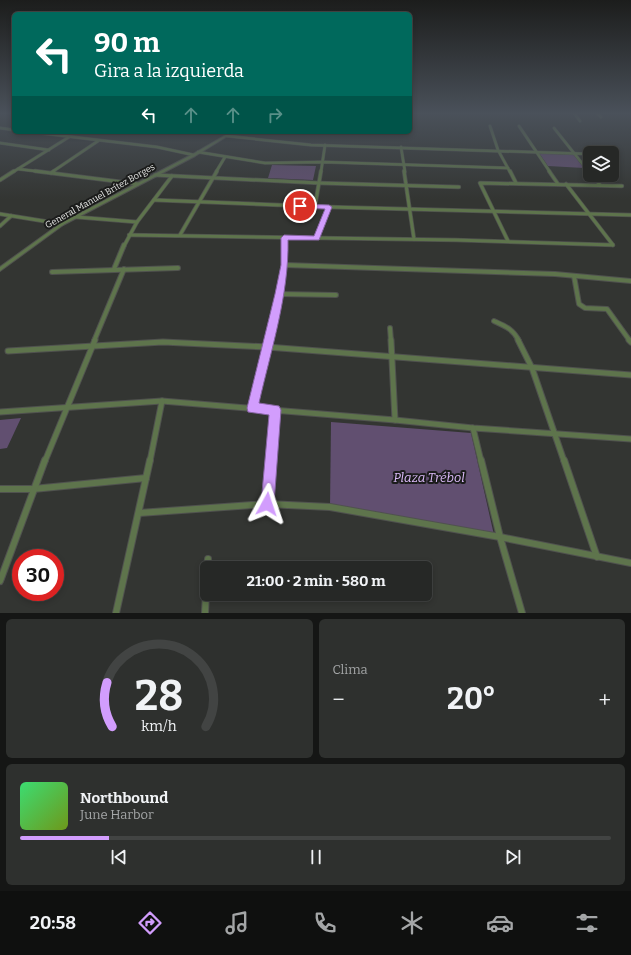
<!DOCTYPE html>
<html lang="es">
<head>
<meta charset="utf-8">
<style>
	:root { --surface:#262826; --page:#2e302e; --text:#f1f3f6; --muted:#a4a6a7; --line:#424443; --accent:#d29dfd }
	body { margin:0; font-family:Bitter,serif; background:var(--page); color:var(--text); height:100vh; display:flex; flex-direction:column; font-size:15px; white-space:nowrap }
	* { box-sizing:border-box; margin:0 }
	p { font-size:13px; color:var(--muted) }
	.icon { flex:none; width:22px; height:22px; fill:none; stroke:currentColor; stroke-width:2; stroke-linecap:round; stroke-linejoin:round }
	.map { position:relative; height:613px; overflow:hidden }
	.panel { display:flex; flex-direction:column; gap:6px; padding:6px; background:#151615; flex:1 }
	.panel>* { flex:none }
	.hud { position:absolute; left:12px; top:12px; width:400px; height:122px; border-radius:6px; box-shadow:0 2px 6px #0003,0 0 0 1px var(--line); background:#00695c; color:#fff; overflow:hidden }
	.controls { position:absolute; left:583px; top:146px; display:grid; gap:8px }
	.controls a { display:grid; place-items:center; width:36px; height:36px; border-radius:6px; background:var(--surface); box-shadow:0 2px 6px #0003,0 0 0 1px var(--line); font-size:20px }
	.speed { position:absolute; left:12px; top:549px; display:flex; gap:8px; font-size:20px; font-weight:700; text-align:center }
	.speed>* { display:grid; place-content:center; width:52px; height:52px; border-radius:50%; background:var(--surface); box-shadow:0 2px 6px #0003,0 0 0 1px var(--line); line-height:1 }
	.speed .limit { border:6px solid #d22; background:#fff; color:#111 }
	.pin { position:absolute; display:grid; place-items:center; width:34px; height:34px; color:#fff; margin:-17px; border:2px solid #fff; border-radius:50%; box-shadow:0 1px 4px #0007 }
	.me { position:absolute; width:44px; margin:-22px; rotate:5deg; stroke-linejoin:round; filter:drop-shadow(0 0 3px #0008) }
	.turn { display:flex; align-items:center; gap:14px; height:84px; padding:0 16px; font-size:18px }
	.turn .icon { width:52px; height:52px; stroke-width:2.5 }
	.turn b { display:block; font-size:28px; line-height:34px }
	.lanes { display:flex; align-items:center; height:38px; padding:0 16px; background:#0003; justify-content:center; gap:20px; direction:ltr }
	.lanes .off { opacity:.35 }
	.big { font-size:30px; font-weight:700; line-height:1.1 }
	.panel .card { flex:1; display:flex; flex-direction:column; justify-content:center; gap:6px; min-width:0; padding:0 14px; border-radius:6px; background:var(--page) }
	.panel .dial { align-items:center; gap:0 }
	.dial svg { height:104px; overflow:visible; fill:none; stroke:var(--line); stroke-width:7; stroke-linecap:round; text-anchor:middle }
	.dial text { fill:var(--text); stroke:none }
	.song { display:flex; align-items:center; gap:12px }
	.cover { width:48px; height:48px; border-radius:6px; background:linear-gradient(135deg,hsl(140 70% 55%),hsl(80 70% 35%)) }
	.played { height:4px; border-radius:2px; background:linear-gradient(90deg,var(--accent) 15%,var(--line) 15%) }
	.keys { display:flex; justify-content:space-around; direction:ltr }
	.heat { display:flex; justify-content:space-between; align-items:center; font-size:22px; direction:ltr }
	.panel .tiles { flex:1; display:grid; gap:6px; grid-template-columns:1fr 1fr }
	.card:last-child { grid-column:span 2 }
	.trip { position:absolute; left:200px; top:561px; width:232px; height:40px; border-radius:6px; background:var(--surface); box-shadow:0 2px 6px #0003,0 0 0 1px var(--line); font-weight:700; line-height:40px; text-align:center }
	.tab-bar { display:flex; height:64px; justify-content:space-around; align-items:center; background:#0f100f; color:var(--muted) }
	.tab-bar .icon { width:28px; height:28px }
	.tab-bar .active { color:var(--accent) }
	.tab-bar b { font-size:18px; color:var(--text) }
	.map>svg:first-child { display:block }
</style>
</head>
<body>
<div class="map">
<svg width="631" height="613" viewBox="0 0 631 613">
	<rect width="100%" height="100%" fill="#333532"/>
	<!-- green -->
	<g fill="#614f70">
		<polygon points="539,153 574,155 584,168 548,166"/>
		<polygon points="272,165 316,166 313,180 268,178"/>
		<polygon points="21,418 7,448 0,449 0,420"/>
		<polygon points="331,422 471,433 494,535 330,508"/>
	</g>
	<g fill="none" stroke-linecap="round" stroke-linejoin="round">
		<defs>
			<g id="minor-far4">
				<polyline points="574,113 580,121"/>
				<polyline points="597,113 601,117"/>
				<polyline points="490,126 498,150 510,172"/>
				<polyline points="519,126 550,172"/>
				<polyline points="0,128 14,130"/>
				<polyline points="554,128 589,172"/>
				<polyline points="31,132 157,147 194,155"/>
				<polyline points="227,136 311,145 590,154"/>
				<polyline points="0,143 49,150"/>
				<polyline points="401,147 405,172"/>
				<polyline points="198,152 265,163 323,162 508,168"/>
				<polyline points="18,169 43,172"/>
				<polyline points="13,172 69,137"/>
				<polyline points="52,172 98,141"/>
				<polyline points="216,172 225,157"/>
				<polyline points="321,172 325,145"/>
			</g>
			<g id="minor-far3">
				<polyline points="35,171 138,184"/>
				<polyline points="404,171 414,239"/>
				<polyline points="510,171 516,183"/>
				<polyline points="549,171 558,184"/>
				<polyline points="588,171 590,173"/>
				<polyline points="51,173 54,171"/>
				<polyline points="155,175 319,183 459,187"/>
				<polyline points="592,175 600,185"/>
				<polyline points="0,180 14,171"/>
				<polyline points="566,184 613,245"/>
				<polyline points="154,200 329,207 631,215"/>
				<polyline points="315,206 321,171"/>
				<polyline points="0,214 62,224"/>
				<polyline points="76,217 137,222"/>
				<polyline points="0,226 11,216"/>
				<polyline points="129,235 456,240 613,245"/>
				<polyline points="180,235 217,171"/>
				<polyline points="284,238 284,246"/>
				<polyline points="317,238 329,207"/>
				<polyline points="508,241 480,183 622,186"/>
				<polyline points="124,246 137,222 172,176"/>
			</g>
			<g id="minor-far2">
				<polyline points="285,265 555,274 631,281"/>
				<polyline points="114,269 124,245"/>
				<polyline points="52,272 178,268"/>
				<polyline points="574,276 579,304 585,308 607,309 630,341"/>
				<polyline points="279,294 336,295"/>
				<path d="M494,321C505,326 513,329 519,341"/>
				<polyline points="390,328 391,341"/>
				<polyline points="94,341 124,269"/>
				<polyline points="268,341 285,265 284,245"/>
			</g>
			<g id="minor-far1">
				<polyline points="391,340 395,420"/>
				<polyline points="518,340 532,368 564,461"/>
				<polyline points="629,340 631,342"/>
				<polyline points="8,351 163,342 267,347 631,375"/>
				<polyline points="252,408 268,340"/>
				<polyline points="0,412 162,401 395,420 473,428 631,439"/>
				<polyline points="473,428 481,461"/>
				<polyline points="45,461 95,340"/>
				<polyline points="150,461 162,401"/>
				<polyline points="271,461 275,410"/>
			</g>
			<g id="minor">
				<polyline points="481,460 500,537 522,613"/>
				<polyline points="564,460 597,557"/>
				<polyline points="0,489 33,489 146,478"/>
				<polyline points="267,504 271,460"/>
				<polyline points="139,513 267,504 330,507 500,537 631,563"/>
				<polyline points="207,568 208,559"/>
				<polyline points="0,581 45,460"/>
				<polyline points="116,613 150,460"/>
				<polyline points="205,613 207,574"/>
			</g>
			<polygon id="tertiary" points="231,132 234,132 195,156 63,225 0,271 0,267 61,223 193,154"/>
		</defs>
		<!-- minor-far4 casing -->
		<use href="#minor-far4" stroke="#50524f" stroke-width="3.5"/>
		<!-- minor-far3 casing -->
		<use href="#minor-far3" stroke="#50524f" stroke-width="4.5"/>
		<!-- minor-far2 casing -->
		<use href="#minor-far2" stroke="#50524f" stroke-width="6"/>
		<!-- minor-far1 casing -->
		<use href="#minor-far1" stroke="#50524f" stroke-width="7"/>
		<!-- minor casing -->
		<use href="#minor" stroke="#50524f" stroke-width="8"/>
		<!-- tertiary casing -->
		<use href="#tertiary" stroke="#50524f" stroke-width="2"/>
		<!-- minor-far4 -->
		<use href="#minor-far4" stroke="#5e744c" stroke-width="2.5"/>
		<!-- minor-far3 -->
		<use href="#minor-far3" stroke="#5e744c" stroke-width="3"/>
		<!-- minor-far2 -->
		<use href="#minor-far2" stroke="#5e744c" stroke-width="4"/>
		<!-- minor-far1 -->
		<use href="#minor-far1" stroke="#5e744c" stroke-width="5"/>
		<!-- minor -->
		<use href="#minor" stroke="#5e744c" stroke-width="6"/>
		<!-- tertiary -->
		<use href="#tertiary" fill="#5e744c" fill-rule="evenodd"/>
	</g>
	<!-- sky -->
	<linearGradient id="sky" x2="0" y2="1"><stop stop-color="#1c1d1c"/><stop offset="0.57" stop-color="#4a515a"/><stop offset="1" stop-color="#4a515a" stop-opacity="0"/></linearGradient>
	<rect width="631" height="199" fill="url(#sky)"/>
	<!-- route -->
	<path fill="#d29dfd" stroke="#8866a4" d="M298,204L329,205L332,207L319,240H288C289,295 271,350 259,403L279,406L281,410L274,504L272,508L267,510L263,508L261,504L269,415L248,412L247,408L275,294L281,265V238L284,235L314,236L325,209L300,208L297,206Z"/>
	<g text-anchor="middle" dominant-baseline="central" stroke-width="4" stroke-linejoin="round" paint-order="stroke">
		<!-- far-street labels -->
		<g font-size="9" fill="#e8e9e7" stroke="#1b1c1b">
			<text transform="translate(100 196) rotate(-29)">General Manuel Brítez Borges</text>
		</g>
		<!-- near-park labels -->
		<g font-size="13" font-style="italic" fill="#dbbaf8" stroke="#1b1c1b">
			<text x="429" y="477">Plaza Trébol</text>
		</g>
	</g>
</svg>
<div class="controls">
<a><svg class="icon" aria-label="layers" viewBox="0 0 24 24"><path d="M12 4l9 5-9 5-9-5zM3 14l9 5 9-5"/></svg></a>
</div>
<div class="speed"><div class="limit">30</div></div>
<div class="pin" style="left:300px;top:206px;background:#d93025"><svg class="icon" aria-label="arrive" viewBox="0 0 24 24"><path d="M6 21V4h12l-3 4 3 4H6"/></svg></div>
<svg class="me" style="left:267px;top:504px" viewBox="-20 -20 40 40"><path d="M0-17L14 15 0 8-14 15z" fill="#d29dfd" stroke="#fff" stroke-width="4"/></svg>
<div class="trip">21:00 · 2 min · 580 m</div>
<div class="hud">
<div class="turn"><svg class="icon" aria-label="left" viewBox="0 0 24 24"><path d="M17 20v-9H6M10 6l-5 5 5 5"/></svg><div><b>90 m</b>Gira a la izquierda</div></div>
<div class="lanes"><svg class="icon" aria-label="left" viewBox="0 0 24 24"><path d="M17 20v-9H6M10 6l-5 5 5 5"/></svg><svg class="icon off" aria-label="ahead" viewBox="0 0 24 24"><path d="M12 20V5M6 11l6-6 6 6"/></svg><svg class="icon off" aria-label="ahead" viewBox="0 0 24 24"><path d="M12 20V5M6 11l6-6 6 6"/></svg><svg class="icon off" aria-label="right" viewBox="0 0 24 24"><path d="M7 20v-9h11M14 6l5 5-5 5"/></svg></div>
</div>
</div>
<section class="panel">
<div class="tiles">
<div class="card dial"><svg viewBox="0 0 100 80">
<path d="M14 69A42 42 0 1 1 86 69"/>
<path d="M14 69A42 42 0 0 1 10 35" stroke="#d29dfd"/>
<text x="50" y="56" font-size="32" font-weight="700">28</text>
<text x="50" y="72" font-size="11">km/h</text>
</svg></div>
<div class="card"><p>Clima</p>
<div class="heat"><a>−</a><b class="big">20°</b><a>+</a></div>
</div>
<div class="card">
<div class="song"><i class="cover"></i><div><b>Northbound</b><p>June Harbor</p></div></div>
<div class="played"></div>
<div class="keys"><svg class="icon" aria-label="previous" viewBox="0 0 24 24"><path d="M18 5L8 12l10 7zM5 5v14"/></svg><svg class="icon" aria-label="pause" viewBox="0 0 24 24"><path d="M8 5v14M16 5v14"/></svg><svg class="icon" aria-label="next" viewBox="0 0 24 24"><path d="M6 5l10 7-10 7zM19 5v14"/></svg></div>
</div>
</div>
</section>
<nav class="tab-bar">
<b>20:58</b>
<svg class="icon active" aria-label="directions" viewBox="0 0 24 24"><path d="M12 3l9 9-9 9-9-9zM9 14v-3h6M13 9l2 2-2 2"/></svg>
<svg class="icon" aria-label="music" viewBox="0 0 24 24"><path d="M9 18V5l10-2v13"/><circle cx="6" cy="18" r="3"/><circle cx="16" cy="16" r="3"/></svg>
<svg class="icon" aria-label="phone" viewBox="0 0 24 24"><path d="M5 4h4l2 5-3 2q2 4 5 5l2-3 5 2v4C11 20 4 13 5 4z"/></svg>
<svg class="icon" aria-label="climate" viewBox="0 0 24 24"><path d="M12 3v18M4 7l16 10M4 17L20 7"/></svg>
<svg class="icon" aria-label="car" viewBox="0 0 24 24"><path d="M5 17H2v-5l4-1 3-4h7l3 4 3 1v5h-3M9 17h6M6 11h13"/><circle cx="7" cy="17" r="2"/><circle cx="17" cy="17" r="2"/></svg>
<svg class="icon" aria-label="filters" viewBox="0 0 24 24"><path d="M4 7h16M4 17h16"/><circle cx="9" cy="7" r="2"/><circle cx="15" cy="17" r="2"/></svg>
</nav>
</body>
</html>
